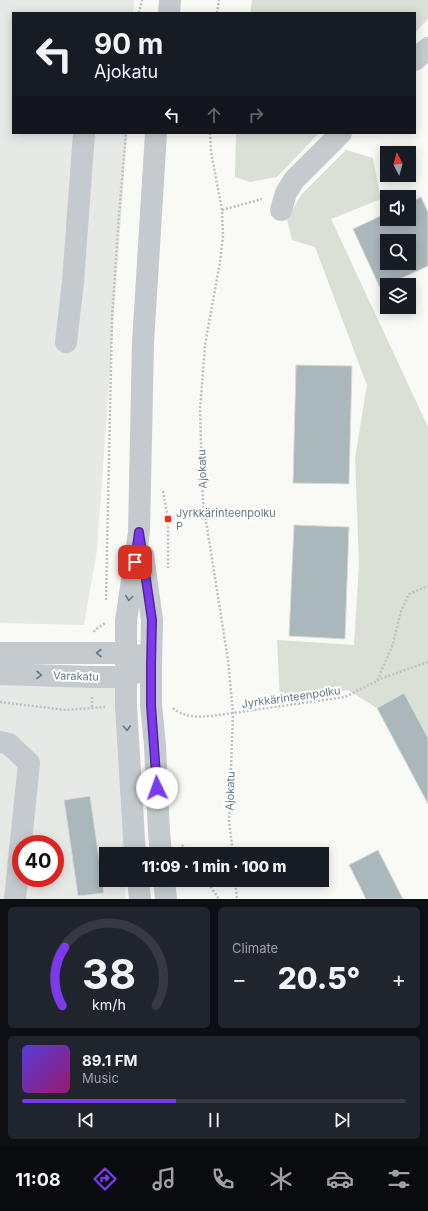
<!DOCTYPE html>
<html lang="en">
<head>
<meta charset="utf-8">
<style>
	:root { --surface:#171b24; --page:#20242c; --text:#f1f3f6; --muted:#9ea1a6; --line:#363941; --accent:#7c3aed }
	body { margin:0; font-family:Inter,sans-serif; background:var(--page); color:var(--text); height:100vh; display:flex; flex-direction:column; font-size:15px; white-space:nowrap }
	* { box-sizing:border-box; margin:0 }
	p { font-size:13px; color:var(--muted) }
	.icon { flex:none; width:22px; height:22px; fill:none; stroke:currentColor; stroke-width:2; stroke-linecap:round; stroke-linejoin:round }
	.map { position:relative; height:899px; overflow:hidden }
	.side { display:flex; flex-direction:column; gap:8px; padding:8px; background:#0d0f14; flex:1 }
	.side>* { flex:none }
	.top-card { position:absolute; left:12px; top:12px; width:404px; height:122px; border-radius:0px; box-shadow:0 2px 10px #0003; background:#171b24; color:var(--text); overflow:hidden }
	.needle { width:26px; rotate:354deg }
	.fabs { position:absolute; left:380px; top:146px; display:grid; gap:8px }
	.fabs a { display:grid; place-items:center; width:36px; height:36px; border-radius:0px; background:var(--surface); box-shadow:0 2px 10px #0003; font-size:20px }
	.speed { position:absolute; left:12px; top:835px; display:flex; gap:8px; font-size:20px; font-weight:700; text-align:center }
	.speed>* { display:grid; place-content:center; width:52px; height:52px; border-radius:50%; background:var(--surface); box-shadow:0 2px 10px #0003; line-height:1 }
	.speed .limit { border:6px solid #d22; background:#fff; color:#111 }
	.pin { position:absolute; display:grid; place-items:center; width:34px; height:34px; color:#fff; margin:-17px; border-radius:8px; box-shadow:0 2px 6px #0006 }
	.me { position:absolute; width:44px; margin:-22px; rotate:357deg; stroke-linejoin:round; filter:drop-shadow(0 0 3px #0008) }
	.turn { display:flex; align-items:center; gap:14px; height:84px; padding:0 16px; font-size:18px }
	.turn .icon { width:52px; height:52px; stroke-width:2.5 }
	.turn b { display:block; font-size:28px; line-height:34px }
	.lanes { display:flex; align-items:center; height:38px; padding:0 16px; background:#0003; justify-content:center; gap:20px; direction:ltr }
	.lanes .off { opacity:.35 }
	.big { font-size:30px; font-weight:800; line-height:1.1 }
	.side .widget { flex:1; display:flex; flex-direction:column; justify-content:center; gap:6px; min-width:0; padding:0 14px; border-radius:6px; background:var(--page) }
	.side .dial { align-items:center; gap:0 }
	.dial svg { height:104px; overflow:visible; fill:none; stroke:var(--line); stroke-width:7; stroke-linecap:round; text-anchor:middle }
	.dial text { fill:var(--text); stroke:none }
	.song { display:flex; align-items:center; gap:12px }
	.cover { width:48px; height:48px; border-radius:6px; background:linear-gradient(135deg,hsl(250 70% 55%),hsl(320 70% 35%)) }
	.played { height:4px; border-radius:2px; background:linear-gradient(90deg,var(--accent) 40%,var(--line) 40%) }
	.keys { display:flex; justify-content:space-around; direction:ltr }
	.heat { display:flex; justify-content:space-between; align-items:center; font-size:22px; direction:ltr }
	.side .tiles { flex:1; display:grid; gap:8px; grid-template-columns:1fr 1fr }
	.widget:last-child { grid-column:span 2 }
	.trip { position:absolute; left:99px; top:847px; width:230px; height:40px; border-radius:0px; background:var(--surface); box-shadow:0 2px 10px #0003; font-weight:800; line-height:40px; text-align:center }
	.tab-bar { display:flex; height:64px; justify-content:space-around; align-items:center; background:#090b0e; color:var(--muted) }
	.tab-bar .icon { width:28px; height:28px }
	.tab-bar .current { color:var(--accent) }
	.tab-bar b { font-size:18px; color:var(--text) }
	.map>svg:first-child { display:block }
</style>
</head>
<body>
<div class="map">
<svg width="428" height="899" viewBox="0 0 428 899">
	<rect width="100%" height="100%" fill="#f9f9f6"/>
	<!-- built -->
	<g fill="#e7e9e7" fill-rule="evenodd">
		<polygon points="0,0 134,0 133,13 13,13 13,133 127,133 97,550 84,625 0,623"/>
		<path d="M0,680L121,682L127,854H106V880H126L125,899H0ZM21,844H55V878H21Z"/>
	</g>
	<!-- green -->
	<g fill="#dae0d5">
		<polygon points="252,0 428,0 428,19 415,33 415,13 250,13"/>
		<polygon points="236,133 319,133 277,177 250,182 235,177"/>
		<polygon points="346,150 373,158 381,199 331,219 428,427 428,738 404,693 377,708 348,690 280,700 277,640 354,645 359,564 355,458 367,385 315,247 292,240 287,219 301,195"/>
	</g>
	<!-- building -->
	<g fill="#aab7bb" stroke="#dbdbd9" fill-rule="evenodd">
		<path d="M421,197L428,212V266L380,288L353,229L387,213V219H409V203ZM387,241H409V263H387Z"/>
		<polygon points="296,365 352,366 349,484 293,483"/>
		<polygon points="294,525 349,527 345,639 289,636"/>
		<polygon points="404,693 428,738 428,804 377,708"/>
		<polygon points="90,796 104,893 78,896 64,800"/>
		<polygon points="378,850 403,899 366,899 349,865"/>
	</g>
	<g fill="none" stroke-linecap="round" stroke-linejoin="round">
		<!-- path -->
		<g stroke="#bec2c4" stroke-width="2.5" stroke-dasharray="2 2" stroke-linecap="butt">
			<polyline points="139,13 142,0"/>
			<polyline points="217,13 219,0"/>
			<polyline points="210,133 211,152 222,210 223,236 220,262 205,345 200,410 203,502 228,660 233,713 229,821 233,854"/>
			<polyline points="222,210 262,199"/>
			<polyline points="163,491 168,519 168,568"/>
			<polyline points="106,600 112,318 119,214 126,133"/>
			<polyline points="94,632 95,630 105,623"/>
			<polyline points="377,680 428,662"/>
			<polyline points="92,697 92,708"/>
			<polyline points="0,702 66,710 105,707"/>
			<path d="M173,708C185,718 197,717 212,716L345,697L377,681L393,644L401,611L409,594L428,586"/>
			<polyline points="182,845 189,854"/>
			<polyline points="206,880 219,899"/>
			<polyline points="235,880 237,899"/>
		</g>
		<!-- minor -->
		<g stroke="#c4cacd" stroke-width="22">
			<polyline points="169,13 170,0"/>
			<polyline points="415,60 428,48"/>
			<polyline points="281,210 286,193 294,180 341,133"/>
			<polyline points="66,342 73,282 84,133"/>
			<polyline points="143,555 152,620 151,666 151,705 155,745 159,832 161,854"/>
			<polyline points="0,653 126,653 140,656"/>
			<polyline points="0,674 92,677 126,677 140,671"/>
			<polyline points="0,742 9,744 29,763 15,899"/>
			<polyline points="135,854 126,706 126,621 139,532 143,343 156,133"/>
			<polyline points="138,880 140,899"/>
			<polyline points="164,880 166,899"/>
		</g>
	</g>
	<!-- one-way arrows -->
	<defs><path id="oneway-chevron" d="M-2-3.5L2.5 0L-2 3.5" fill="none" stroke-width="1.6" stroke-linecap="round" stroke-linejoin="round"/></defs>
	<g stroke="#617a85">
		<use href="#oneway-chevron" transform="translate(129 598) rotate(98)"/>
		<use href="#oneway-chevron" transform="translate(99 653) rotate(180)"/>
		<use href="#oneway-chevron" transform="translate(39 675) rotate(2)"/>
		<use href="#oneway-chevron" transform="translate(127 728) rotate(87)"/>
	</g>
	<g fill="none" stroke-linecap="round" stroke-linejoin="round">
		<defs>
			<polyline id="route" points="135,562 139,532 152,620 151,666 151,705 157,788"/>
		</defs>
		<!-- route casing -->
		<use href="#route" stroke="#51269a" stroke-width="10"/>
		<!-- route -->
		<use href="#route" stroke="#7c3aed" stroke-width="7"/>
	</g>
	<!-- markers -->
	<rect fill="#f52f1b" stroke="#fff" stroke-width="1.5" x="164" y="515" width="8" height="8" rx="2"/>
	<g text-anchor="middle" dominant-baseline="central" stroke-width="4" stroke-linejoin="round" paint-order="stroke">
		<!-- street labels -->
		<g font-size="11" fill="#617a85" stroke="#fff">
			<text transform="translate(202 469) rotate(-92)">Ajokatu</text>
			<text transform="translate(76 676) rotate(2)">Varakatu</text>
			<text transform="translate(291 697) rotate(-8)">Jyrkkärinteenpolku</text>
			<text transform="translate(230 791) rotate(-88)">Ajokatu</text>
		</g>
		<!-- poi labels -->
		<g font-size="11" fill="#617a85" stroke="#fff" text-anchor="start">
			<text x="176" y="513">Jyrkkärinteenpolku<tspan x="176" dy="13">P</tspan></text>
		</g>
	</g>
</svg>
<div class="fabs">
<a><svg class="needle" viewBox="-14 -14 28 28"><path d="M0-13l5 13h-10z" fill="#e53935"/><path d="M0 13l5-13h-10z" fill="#9ea1a6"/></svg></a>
<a><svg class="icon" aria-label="sound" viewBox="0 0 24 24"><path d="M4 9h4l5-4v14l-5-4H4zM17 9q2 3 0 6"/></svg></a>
<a><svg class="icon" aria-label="search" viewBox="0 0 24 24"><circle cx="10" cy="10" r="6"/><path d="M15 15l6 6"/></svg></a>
<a><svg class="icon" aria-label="layers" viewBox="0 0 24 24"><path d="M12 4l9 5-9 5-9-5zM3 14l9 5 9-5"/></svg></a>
</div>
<div class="speed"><div class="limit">40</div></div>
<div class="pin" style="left:135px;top:562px;background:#d93025"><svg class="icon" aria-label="arrive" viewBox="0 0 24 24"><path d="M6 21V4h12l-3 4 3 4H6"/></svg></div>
<svg class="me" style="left:157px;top:788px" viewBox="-20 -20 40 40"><circle r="19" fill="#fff"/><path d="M0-13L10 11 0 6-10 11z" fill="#7c3aed"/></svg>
<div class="trip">11:09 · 1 min · 100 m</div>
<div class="top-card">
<div class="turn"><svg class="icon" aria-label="left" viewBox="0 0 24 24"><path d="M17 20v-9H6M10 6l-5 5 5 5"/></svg><div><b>90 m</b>Ajokatu</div></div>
<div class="lanes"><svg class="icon" aria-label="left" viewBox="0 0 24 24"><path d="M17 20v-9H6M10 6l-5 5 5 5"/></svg><svg class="icon off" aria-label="ahead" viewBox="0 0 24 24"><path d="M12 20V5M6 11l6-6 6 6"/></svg><svg class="icon off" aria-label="right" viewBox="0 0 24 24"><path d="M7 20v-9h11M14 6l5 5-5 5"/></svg></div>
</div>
</div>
<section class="side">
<div class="tiles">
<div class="widget dial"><svg viewBox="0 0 100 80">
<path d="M14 69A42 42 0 1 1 86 69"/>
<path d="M14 69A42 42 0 0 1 16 24" stroke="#7c3aed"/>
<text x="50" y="56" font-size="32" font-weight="700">38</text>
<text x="50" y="72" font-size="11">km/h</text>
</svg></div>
<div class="widget"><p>Climate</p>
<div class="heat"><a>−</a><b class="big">20.5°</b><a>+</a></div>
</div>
<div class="widget">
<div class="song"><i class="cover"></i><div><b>89.1 FM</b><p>Music</p></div></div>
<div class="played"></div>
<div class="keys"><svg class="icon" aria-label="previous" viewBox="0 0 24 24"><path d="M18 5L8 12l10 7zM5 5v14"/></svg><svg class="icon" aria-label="pause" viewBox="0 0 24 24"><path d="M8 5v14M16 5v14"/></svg><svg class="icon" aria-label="next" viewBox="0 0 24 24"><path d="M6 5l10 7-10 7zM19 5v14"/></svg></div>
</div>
</div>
</section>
<nav class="tab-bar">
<b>11:08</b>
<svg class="icon current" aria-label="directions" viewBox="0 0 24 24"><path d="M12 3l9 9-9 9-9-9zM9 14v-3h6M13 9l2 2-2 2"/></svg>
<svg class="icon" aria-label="music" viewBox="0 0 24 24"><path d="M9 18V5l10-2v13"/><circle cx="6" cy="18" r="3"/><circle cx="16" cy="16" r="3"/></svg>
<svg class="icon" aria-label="phone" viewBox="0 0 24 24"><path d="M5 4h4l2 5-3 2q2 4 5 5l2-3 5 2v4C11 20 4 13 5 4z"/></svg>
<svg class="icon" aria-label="climate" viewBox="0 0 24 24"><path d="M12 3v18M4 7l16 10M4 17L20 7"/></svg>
<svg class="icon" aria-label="car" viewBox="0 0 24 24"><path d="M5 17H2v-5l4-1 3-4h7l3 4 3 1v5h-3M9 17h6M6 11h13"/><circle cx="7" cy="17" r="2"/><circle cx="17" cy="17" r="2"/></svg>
<svg class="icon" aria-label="filters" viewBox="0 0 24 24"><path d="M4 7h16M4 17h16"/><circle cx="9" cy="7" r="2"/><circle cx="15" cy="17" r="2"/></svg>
</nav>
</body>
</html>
